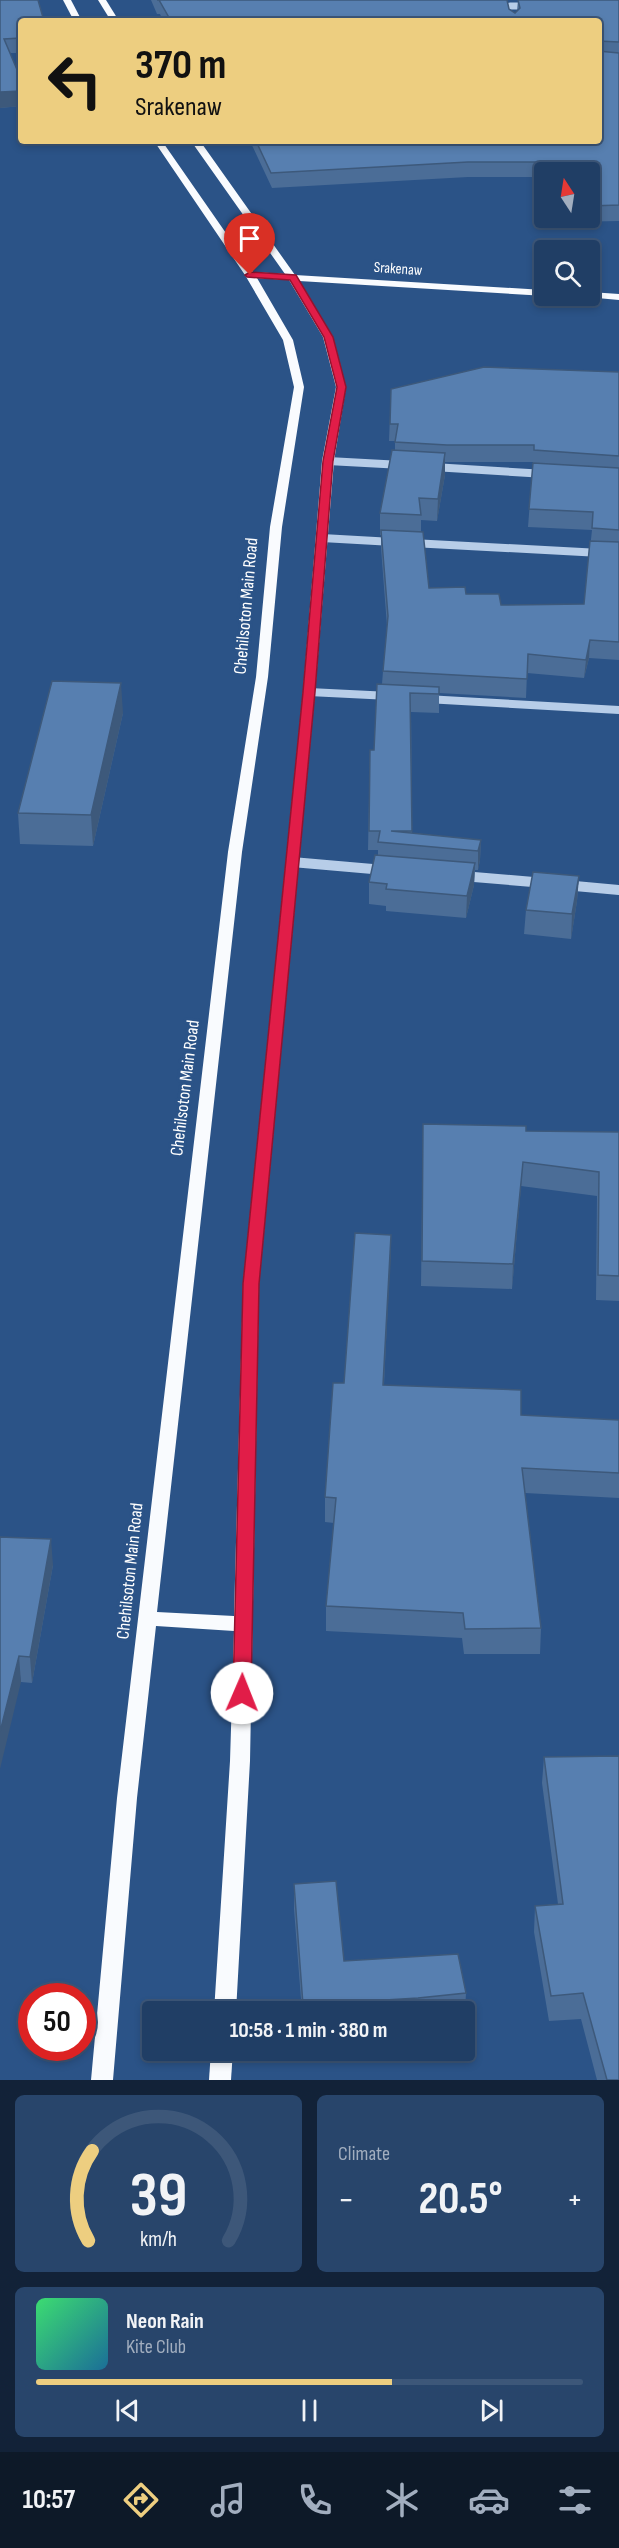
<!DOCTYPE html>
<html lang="en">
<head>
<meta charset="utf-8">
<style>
	:root { --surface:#203e65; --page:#28456b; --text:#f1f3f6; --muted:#a2aebf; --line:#3d5779; --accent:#edce80 }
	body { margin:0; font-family:"Sofia Sans Condensed",sans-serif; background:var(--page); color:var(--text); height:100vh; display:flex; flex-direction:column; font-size:22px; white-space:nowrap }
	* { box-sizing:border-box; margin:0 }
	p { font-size:20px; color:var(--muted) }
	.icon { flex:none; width:33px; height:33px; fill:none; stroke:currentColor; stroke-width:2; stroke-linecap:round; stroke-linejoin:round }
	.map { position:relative; height:2080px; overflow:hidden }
	.sheet { display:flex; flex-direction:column; gap:15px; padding:15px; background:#122238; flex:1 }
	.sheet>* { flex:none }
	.banner { position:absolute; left:18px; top:18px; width:584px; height:126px; border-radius:6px; box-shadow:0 3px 9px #0003,0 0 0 2px var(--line); background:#edce80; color:#111; overflow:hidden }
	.needle { width:39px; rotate:348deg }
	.controls { position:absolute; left:534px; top:162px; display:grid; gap:12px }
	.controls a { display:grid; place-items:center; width:66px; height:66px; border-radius:6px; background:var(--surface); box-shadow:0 3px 9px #0003,0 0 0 2px var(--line); font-size:30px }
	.speed { position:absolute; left:18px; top:1983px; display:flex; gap:12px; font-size:30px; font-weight:700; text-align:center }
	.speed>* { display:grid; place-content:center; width:78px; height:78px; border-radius:50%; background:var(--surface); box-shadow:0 3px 9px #0003,0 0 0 2px var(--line); line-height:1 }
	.speed .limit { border:9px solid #d22; background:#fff; color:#111 }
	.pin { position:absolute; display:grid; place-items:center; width:51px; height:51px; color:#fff; margin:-62px -26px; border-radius:50% 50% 50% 0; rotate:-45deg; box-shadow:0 0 6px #0007 }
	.pin .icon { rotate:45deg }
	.me { position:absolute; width:66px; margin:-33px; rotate:1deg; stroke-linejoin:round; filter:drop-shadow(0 0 4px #0008) }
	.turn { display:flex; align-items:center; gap:21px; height:126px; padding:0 18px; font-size:27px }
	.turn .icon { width:78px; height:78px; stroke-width:2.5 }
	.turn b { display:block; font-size:42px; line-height:51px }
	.big { font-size:45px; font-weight:700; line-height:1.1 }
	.sheet .widget { flex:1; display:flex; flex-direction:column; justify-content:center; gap:9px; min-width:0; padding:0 21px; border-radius:9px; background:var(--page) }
	.sheet .dial { align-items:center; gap:0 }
	.dial svg { height:156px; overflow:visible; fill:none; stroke:var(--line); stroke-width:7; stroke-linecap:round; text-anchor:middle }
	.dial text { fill:var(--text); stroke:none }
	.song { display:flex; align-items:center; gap:18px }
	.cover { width:72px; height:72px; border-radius:9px; background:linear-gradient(135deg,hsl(140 70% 55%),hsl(200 70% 35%)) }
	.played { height:6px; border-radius:3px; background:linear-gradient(90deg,var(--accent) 65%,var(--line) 65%) }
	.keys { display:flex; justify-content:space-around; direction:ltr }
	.heat { display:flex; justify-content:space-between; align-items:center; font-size:33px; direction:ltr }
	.sheet .tiles { flex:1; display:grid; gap:15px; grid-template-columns:1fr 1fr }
	.widget:last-child { grid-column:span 2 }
	.trip { position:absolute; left:142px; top:2001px; width:333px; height:60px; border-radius:6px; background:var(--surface); box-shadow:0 3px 9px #0003,0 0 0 2px var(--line); font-weight:700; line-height:60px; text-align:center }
	.dock { display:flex; height:96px; justify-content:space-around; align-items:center; background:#0d1928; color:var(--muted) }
	.dock .icon { width:42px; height:42px }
	.dock .active { color:var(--accent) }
	.dock b { font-size:27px; color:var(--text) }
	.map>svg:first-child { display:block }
</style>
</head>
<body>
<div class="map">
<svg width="619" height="2080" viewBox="0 0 619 2080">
	<rect width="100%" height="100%" fill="#2b5387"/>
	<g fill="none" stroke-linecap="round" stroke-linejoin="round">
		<!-- minor-far2 -->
		<polyline stroke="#b7cde8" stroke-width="7" points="510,6 532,6"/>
		<!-- minor-far1 -->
		<g stroke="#b7cde8" stroke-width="8">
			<polyline points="328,461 402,465"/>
			<polyline points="433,467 546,474"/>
			<polyline points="322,538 393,542"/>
			<polyline points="412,543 619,554"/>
			<polyline points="309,692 390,696"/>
			<polyline points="426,699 619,710"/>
		</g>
		<!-- minor -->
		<g stroke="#b7cde8" stroke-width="10">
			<polyline points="292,862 384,870"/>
			<polyline points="462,876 545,883"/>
			<polyline points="564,885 619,890"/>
		</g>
		<!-- major -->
		<g fill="#f9fbfe" fill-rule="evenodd">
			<polygon points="63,0 71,0 82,21 74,21"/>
			<polygon points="98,0 106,0 119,21 111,21"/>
			<path d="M154,141H162L253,272L285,274L191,141H200L295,275L544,290L546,296L299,281L333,337L346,387L334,461L315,692L259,1284L250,1761L236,2012H214L230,1761L234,1631L156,1626L137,1798L113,2080H91L117,1798L228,852L256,677L270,527L294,387L283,340L245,275ZM257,278L289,280L323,337L336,387L322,461L303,692L243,1284L234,1616L157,1612L242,852L268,677L282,527L304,387L293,340Z"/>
			<polygon points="590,292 619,294 619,300 586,297 585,296 590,296"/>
			<polygon points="211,2050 233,2050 231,2080 209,2080"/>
		</g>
	</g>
	<!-- wall -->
	<g fill="#4b6d97" fill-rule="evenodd">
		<polygon points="0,0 21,21 21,53 10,53 21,79 21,106 0,108"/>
		<polygon points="151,0 507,0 509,9 515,13 517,11 518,0 514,0 619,0 619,221 569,222 568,218 590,218 590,172 544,172 544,177 468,177 272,188 250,141 598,141 598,21 163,21 160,14 157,14"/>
		<path d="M619,372V660L589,658L584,678L527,673L526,698L439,693V713L411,712L412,833L481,840L480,860L478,870H475L474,885L466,918L386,911V906L369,904V882L378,855V850H368L370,750H374L382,684L383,671L387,626L381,548V535H380V513L395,450V441H389L391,389ZM445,462H533L528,527L592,530L584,604L501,605L466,594L429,588L421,532V520L437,521L445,475Z"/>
		<polygon points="123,713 93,846 20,844 18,813"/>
		<polygon points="579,876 577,901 571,939 524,934 526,910"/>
		<polygon points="423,1124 526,1131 619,1132 619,1301 596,1300 597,1196 521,1186 512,1289 421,1286"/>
		<polygon points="391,1235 384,1385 521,1415 619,1420 619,1498 525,1493 541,1628 540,1654 464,1654 462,1638 326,1631 326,1606 334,1523 325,1522 325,1497 344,1383"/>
		<polygon points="0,1537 53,1565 32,1683 21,1682"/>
		<polygon points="544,1757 619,2080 597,2080 581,2019 549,2021 534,1932 535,1906 558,1904 542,1783"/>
		<polygon points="294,1884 344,1961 466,1993 465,2012 302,2012 294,1909"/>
	</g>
	<!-- shaded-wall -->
	<g fill="#3d597b">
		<polygon points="21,91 21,106 0,108 0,92"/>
		<polygon points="445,453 445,475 437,521 438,499"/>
		<polygon points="590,640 589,658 584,678 586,660"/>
		<polygon points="121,683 123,713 93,846 91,815"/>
		<polygon points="481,840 480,860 478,870 478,851"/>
		<polygon points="475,863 474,885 466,918 467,896"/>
		<polygon points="579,876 577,901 571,939 572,914"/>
		<polygon points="523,1162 521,1186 512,1289 513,1264"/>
		<polygon points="391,1235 391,1259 382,1410 383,1385"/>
		<polygon points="51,1539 53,1565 32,1683 30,1657"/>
		<polygon points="19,1656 21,1682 0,1769 0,1732"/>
	</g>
	<!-- building -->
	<g fill="#577fb0" stroke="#3d597b" stroke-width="1.5">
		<polygon points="0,0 38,0 44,21 21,21 21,38 4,39 21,79 21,91 0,92"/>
		<polygon points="157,0 507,0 509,9 515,13 520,8 518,0 619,0 619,42 598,41 598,21 171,21 159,0"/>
		<polygon points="598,51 619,53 619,205 590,206 590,172 560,172 558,162 468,162 271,173 256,141 598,141"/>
		<polygon points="484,367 619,372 619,456 534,450 534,445 447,445 395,442 398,424 390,424 391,389"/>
		<polygon points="392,450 445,453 438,499 419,498 421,515 380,513"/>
		<polygon points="533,463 619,468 619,530 592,528 593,512 529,509"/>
		<polygon points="381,530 423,532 429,588 465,587 466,594 499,594 501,605 584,604 590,541 619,542 619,642 590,640 586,660 528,654 527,679 383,671 388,616"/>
		<polygon points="52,681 121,683 91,815 18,813"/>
		<polygon points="377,684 439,687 439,694 410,693 412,831 391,831 481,840 478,851 378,842 380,831 369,831 370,750 374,750"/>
		<polygon points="375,855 475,863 467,896 386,889 387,884 369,882"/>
		<polygon points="533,872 579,876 572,914 526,910"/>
		<polygon points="423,1124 526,1126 526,1131 619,1132 619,1276 598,1275 599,1172 523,1162 513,1264 422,1261"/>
		<polygon points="355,1233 391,1235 383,1385 521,1390 521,1415 619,1420 619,1473 522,1468 541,1628 465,1629 463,1613 326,1606 336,1498 325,1497 333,1383 344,1383"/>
		<polygon points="0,1537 51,1539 30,1657 19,1656 0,1732"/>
		<polygon points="619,1756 619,2080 607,2080 583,1993 551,1996 535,1906 563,1904 544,1757"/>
		<polygon points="336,1881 344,1961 458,1954 466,1993 418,1998 303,2005 294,1884"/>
	</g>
	<!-- route -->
	<polygon fill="#e11d48" stroke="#92132f" stroke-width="1.5" points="250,272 296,275 333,337 346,387 333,461 315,692 259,1284 251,1693 248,1698 242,1700 236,1698 233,1693 243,1284 303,692 323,461 337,387 324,337 290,280 247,277 245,275"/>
	<g text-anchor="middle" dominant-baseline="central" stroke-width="6" stroke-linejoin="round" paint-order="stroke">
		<!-- far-street labels -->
		<g font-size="15" fill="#fff" stroke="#2b5387">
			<text transform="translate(398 269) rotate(4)">Srakenaw</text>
		</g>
		<!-- street labels -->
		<g font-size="18" fill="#fff" stroke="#2b5387">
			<text transform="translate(246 606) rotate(-85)">Chehilsoton Main Road</text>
			<text transform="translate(185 1088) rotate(-83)">Chehilsoton Main Road</text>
			<text transform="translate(130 1571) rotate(-84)">Chehilsoton Main Road</text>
		</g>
	</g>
</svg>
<div class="controls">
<a><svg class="needle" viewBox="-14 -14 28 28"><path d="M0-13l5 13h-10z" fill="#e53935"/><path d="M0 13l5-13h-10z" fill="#a2aebf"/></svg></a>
<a><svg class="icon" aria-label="search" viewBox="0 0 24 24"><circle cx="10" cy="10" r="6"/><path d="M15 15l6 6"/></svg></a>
</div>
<div class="speed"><div class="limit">50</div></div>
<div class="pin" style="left:250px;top:275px;background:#d93025"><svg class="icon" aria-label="arrive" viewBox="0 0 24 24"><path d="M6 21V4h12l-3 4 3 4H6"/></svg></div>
<svg class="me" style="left:242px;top:1693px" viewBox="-20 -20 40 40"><circle r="19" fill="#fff"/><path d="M0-13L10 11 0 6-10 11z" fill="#e11d48"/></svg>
<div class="trip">10:58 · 1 min · 380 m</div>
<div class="banner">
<div class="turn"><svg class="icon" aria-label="left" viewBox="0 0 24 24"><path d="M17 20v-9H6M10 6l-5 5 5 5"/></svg><div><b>370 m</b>Srakenaw</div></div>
</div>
</div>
<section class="sheet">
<div class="tiles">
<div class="widget dial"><svg viewBox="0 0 100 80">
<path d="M14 69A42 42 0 1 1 86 69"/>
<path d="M14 69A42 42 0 0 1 16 23" stroke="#edce80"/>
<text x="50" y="56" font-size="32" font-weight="700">39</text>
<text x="50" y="72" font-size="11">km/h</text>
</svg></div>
<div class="widget"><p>Climate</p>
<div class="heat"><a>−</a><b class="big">20.5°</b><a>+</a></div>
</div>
<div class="widget">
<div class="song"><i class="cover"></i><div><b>Neon Rain</b><p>Kite Club</p></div></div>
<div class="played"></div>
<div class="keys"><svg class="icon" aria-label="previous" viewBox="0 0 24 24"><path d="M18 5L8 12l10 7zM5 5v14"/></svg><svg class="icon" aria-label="pause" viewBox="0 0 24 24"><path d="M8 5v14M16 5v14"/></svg><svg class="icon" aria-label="next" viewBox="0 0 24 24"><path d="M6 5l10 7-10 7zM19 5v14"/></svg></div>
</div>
</div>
</section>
<nav class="dock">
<b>10:57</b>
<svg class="icon active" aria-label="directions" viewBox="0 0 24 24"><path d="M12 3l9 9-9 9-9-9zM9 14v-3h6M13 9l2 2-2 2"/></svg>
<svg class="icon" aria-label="music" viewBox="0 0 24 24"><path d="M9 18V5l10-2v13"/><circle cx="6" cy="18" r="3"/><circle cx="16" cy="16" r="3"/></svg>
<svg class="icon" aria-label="phone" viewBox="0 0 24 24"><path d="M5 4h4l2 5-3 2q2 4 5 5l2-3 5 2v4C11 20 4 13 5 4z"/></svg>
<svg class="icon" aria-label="climate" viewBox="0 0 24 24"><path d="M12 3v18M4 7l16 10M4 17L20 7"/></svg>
<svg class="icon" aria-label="car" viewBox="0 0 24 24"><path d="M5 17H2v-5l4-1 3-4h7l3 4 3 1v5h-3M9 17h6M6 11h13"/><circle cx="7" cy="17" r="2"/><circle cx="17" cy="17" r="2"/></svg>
<svg class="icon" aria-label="filters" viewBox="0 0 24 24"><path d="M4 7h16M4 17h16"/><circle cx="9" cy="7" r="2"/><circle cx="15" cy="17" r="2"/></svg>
</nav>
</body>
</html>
